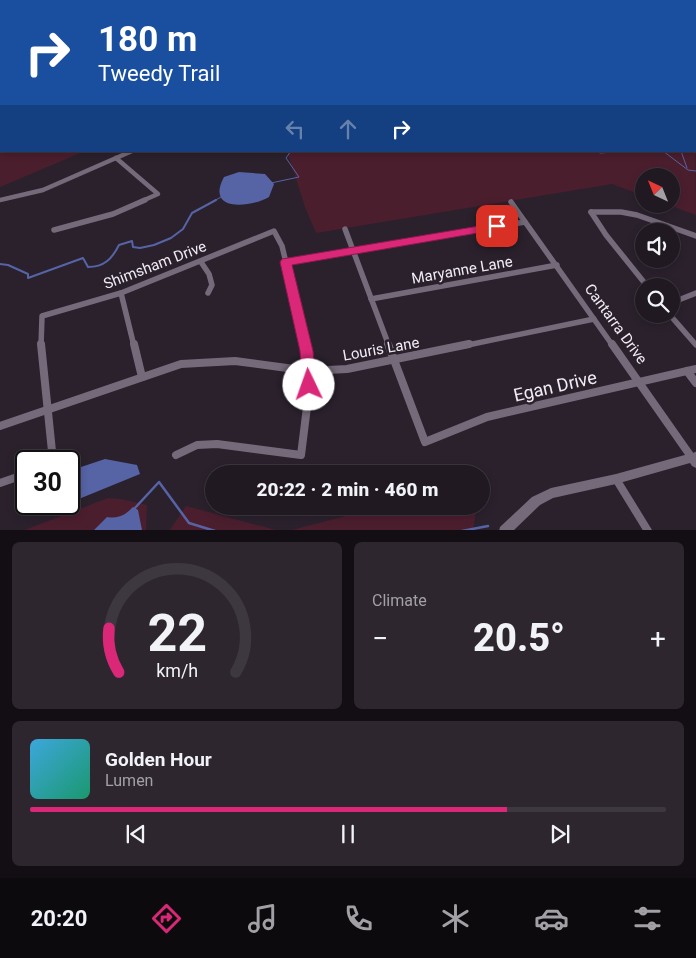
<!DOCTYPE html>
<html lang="en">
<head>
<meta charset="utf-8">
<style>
	:root { --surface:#201922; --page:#2d262f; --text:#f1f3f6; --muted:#a2a0a5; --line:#3d3840; --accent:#db2777 }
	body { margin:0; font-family:Roboto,sans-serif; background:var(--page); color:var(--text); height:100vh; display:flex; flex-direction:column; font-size:19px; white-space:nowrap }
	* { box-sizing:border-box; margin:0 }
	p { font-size:16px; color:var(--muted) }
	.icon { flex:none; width:28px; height:28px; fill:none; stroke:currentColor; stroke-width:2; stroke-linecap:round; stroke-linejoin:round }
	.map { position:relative; height:530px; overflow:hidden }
	.sheet { display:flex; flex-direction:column; gap:12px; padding:12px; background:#120e13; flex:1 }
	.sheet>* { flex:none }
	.guide { position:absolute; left:0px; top:0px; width:696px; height:152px; box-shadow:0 2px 8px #0003,0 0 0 1px var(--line); background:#1a4fa0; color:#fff; overflow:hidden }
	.needle { width:32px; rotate:317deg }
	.fabs { position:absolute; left:635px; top:168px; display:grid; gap:10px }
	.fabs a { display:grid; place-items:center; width:45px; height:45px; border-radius:50%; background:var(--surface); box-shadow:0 2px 8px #0003,0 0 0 1px var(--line); font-size:25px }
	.speed { position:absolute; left:15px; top:450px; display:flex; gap:10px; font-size:25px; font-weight:700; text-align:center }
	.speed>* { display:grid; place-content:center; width:65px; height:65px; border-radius:50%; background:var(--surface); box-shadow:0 2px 8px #0003,0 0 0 1px var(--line); line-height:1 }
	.speed .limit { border:2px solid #111; border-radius:8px; background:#fff; color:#111 }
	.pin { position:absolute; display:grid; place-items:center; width:42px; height:42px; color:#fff; margin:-21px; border-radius:10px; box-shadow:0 2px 8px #0006 }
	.me { position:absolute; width:55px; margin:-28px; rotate:357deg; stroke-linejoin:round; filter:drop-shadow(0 0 4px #0008) }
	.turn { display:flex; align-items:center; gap:18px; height:105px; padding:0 15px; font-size:22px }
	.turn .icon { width:65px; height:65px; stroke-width:2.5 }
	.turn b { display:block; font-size:35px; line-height:42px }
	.lanes { display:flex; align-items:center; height:48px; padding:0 15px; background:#0003; justify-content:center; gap:25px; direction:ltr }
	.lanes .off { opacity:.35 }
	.big { font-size:38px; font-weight:800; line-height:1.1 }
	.sheet .tile { flex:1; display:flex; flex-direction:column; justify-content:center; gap:8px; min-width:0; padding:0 18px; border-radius:8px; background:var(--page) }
	.sheet .dial { align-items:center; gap:0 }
	.dial svg { height:130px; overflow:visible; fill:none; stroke:var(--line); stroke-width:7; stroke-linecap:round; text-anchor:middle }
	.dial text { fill:var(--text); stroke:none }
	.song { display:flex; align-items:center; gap:15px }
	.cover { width:60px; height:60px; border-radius:8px; background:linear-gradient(135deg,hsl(200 70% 55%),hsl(160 70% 35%)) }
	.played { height:5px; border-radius:2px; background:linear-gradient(90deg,var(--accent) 75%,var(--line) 75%) }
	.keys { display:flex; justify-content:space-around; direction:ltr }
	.heat { display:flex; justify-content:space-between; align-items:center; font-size:28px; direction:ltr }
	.sheet .tiles { flex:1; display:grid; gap:12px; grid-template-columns:1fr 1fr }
	.tile:last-child { grid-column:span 2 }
	.trip { position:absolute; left:205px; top:465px; width:285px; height:50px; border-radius:25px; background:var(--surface); box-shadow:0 2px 8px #0003,0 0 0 1px var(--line); font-weight:800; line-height:50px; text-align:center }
	.menu { display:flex; height:80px; justify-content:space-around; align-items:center; background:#0d0a0e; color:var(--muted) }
	.menu .icon { width:35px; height:35px }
	.menu .active { color:var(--accent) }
	.menu b { font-size:22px; color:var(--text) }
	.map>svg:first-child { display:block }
</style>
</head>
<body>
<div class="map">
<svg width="696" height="531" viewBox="0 0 696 531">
	<rect width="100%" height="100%" fill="#2a212d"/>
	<!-- green -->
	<g fill="#4b1e2e">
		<polygon points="0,0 243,0 244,1 1,1 1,151 85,151 0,187"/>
		<polygon points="695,93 696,215 666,204 671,204 671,176 644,176 644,196 612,184 316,233 305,207 287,151 695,151"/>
		<polygon points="108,498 121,499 147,505 146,530 22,531"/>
		<polygon points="186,506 276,530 170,530"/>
		<polygon points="384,506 477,506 473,530 292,530"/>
	</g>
	<!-- water -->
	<g fill="#5663a5">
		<path d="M239,172L265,174L274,184L269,197C250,208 205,212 224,177Z"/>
		<polygon points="105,459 137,465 140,474 69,503 69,475 72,470"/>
		<path d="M133,507L138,510L142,530H94L107,517C119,519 125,515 133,507Z"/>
	</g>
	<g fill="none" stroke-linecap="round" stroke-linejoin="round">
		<!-- stream-far2 -->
		<g stroke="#5663a5" stroke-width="1">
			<polyline points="206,0 212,0"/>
			<polyline points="215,0 217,1"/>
			<polyline points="591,151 601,153 622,151"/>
			<polyline points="663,151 688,170 696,171"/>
			<polyline points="681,151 687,168"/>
			<polyline points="271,183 299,177 286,158 291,151"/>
			<polyline points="214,201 221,197"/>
		</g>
		<!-- stream-far1 -->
		<path stroke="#5663a5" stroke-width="2" d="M0,264L8,265L28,274V278L83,258L88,267C104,267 112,259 119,245L132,241L133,247L140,248L154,245L171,238L183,229L192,213L216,200"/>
		<!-- stream -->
		<g stroke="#5663a5" stroke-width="2.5">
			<polyline points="134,509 159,482 189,523 215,531"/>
			<polyline points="462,531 488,526"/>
		</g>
		<!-- street-far3 -->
		<g stroke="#756a79" stroke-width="3">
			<polyline points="318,0 324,1"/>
			<polyline points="540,0 544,1"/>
			<polyline points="573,0 575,1"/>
			<polyline points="607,0 609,1"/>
			<polyline points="641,0 643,1"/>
			<polyline points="676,0 678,1"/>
			<polyline points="376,1 382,0"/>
		</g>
		<!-- street-far2 -->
		<g stroke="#756a79" stroke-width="4.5">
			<polyline points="116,158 158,194 142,201"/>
			<polyline points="0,200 43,190 132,151"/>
		</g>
		<!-- street-far1 -->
		<g stroke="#756a79" stroke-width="5.5">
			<polyline points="511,202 613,346"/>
			<polyline points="591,212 621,212 637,215 696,236"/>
			<polyline points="591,212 606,235 647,286"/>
			<polyline points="345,229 389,346"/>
			<polyline points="54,230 113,214 145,200"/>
			<polyline points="201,262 209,274 212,285 208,293"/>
			<polyline points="286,262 525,222"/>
			<polyline points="121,293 134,346"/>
			<polyline points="371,299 557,265"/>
			<polyline points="671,303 696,293"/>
			<polyline points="669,314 696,345"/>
			<polyline points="41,346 42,316 121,293 274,231 282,246 306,346"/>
			<polyline points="463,346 594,319"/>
		</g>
		<!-- street -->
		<g stroke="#756a79" stroke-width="8">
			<polyline points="41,344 53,461"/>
			<polyline points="134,344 142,377"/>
			<polyline points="388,344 425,442 487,417 696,369"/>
			<polyline points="612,344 692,458 696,456"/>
			<polyline points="687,371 696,383"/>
			<polyline points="0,426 181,364 235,361 309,371 347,369 469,344"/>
			<polyline points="176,455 197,445 217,444 301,455 309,391 306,344"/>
			<polyline points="616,479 648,531"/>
			<polyline points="0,483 26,474"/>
		</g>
		<!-- secondary -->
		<g fill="#756a79" fill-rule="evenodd">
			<polygon points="263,0 269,0 270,1 265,1"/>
			<polygon points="276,0 282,0 283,1 278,1"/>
			<rect x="695" y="44" width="1" height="2"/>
			<rect x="695" y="50" width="1" height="2"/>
			<polygon points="692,453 696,455 696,468 692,466 690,463 616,484 553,498 540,505 513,531 499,531 500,527 532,497 551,488 616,474"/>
		</g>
	</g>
	<!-- route -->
	<polygon fill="#db2777" stroke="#8e194d" points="497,223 503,226 501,229 292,265 313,351 316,385 314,389 309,390 304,389 302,385 300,351 280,262 282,259"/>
	<g text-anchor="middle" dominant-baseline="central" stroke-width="5" stroke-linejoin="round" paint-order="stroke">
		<!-- street labels -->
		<g font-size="15" fill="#f1ebf4" stroke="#2a212d">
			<text transform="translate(155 265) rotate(-21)">Shimsham Drive</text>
			<text transform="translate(462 270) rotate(-10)">Maryanne Lane</text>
			<text transform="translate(616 324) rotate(54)">Cantarra Drive</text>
			<text transform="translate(381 349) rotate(-10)">Louris Lane</text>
		</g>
		<!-- near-street labels -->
		<g font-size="18" fill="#f1ebf4" stroke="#2a212d">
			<text transform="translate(555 386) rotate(-13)">Egan Drive</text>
		</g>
	</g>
</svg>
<div class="fabs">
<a><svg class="needle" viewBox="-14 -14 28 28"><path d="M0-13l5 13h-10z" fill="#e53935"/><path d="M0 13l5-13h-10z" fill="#a2a0a5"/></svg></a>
<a><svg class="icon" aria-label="sound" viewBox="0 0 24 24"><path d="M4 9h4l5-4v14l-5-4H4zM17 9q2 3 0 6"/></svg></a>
<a><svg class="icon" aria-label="search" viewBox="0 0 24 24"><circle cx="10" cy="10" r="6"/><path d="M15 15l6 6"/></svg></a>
</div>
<div class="speed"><div class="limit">30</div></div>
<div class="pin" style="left:497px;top:226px;background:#d93025"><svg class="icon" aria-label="arrive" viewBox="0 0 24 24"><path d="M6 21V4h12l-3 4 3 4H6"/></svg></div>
<svg class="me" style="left:309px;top:385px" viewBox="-20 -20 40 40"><circle r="19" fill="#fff"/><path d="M0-13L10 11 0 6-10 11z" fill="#db2777"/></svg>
<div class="trip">20:22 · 2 min · 460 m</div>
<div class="guide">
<div class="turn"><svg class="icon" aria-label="right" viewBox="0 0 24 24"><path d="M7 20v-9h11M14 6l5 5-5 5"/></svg><div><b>180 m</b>Tweedy Trail</div></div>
<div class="lanes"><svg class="icon off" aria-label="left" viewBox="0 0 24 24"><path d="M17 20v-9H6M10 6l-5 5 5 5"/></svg><svg class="icon off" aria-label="ahead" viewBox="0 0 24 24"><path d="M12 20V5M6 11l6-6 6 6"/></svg><svg class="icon" aria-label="right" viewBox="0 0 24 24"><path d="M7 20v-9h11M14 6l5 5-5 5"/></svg></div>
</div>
</div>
<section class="sheet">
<div class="tiles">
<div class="tile dial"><svg viewBox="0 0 100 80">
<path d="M14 69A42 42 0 1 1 86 69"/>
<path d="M14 69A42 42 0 0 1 8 42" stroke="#db2777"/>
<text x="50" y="56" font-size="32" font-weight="700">22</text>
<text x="50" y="72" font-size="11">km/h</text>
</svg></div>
<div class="tile"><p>Climate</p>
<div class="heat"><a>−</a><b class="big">20.5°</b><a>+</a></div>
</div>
<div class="tile">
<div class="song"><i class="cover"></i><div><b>Golden Hour</b><p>Lumen</p></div></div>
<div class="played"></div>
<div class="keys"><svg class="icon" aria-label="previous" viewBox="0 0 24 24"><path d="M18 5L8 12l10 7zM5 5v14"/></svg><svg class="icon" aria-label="pause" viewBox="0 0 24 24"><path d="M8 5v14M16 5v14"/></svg><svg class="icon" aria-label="next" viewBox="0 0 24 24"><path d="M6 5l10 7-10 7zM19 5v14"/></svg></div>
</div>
</div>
</section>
<nav class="menu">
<b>20:20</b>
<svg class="icon active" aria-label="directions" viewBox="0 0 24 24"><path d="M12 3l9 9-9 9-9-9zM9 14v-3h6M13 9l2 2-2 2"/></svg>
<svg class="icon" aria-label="music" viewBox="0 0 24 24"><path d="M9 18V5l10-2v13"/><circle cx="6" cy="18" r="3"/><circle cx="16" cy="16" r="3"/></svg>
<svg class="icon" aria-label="phone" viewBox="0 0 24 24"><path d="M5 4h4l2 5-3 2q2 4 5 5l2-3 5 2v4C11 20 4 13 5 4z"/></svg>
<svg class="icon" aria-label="climate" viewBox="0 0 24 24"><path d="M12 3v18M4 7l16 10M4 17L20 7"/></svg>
<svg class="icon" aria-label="car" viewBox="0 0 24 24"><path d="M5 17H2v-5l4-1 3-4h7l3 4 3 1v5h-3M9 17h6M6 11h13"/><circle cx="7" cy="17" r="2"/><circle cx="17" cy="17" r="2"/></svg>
<svg class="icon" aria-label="filters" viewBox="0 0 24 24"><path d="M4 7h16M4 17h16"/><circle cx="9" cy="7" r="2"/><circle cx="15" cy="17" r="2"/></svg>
</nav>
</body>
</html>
